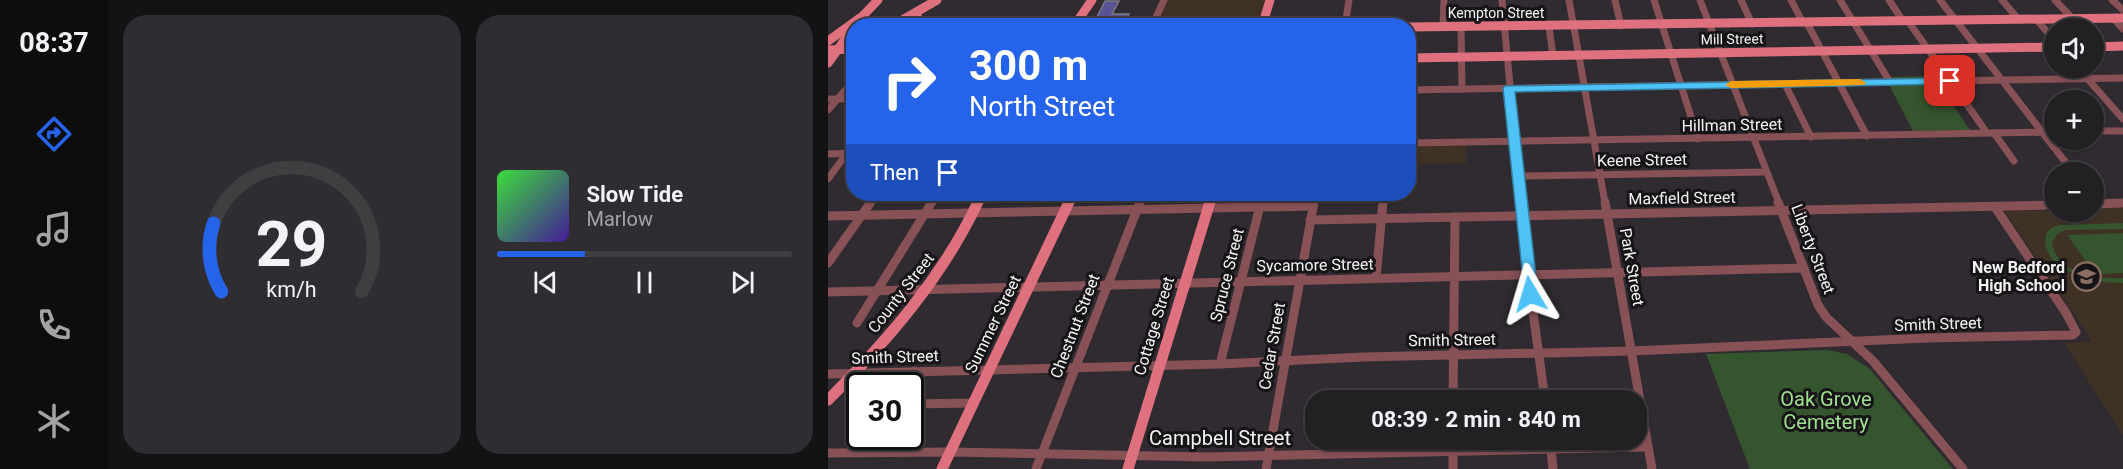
<!DOCTYPE html>
<html lang="en">
<head>
<meta charset="utf-8">
<style>
	:root { --surface:#232024; --page:#2f2d31; --text:#f1f3f6; --muted:#a3a3a6; --line:#403e41; --accent:#2563eb }
	body { margin:0; font-family:Roboto,sans-serif; background:var(--page); color:var(--text); height:100vh; display:flex; flex-direction:column; font-size:22px; white-space:nowrap }
	* { box-sizing:border-box; margin:0 }
	p { font-size:20px; color:var(--muted) }
	.icon { flex:none; width:33px; height:33px; fill:none; stroke:currentColor; stroke-width:2; stroke-linecap:round; stroke-linejoin:round }
	.map { position:relative; flex:1; overflow:hidden }
	.panel { display:flex; flex-direction:column; gap:15px; padding:15px; background:#131214; width:720px }
	.panel>* { flex:none }
	.guide { position:absolute; left:18px; top:18px; width:570px; height:183px; border-radius:24px; box-shadow:0 2px 4px #0004,0 0 0 2px var(--line); background:#2563eb; color:#fff; overflow:hidden }
	.buttons { position:absolute; left:1216px; top:18px; display:grid; gap:12px }
	.buttons a { display:grid; place-items:center; width:60px; height:60px; border-radius:50%; background:var(--surface); box-shadow:0 2px 4px #0004,0 0 0 2px var(--line); font-size:30px }
	.speed { position:absolute; left:18px; top:372px; display:flex; gap:12px; font-size:30px; font-weight:700; text-align:center }
	.speed>* { display:grid; place-content:center; width:78px; height:78px; border-radius:50%; background:var(--surface); box-shadow:0 2px 4px #0004,0 0 0 2px var(--line); line-height:1 }
	.speed .limit { border:3px solid #111; border-radius:9px; background:#fff; color:#111 }
	.pin { position:absolute; display:grid; place-items:center; width:51px; height:51px; color:#fff; margin:-26px; border-radius:12px; box-shadow:0 3px 9px #0006 }
	.me { position:absolute; width:66px; margin:-33px; rotate:353deg; stroke-linejoin:round; filter:drop-shadow(0 0 4px #0008) }
	.turn { display:flex; align-items:center; gap:21px; height:126px; padding:0 24px; font-size:27px }
	.turn .icon { width:78px; height:78px; stroke-width:2.5 }
	.turn b { display:block; font-size:42px; line-height:51px }
	.then { display:flex; align-items:center; height:57px; padding:0 24px; background:#0003; gap:12px; font-size:22px }
	.panel .tile { flex:1; display:flex; flex-direction:column; justify-content:center; gap:9px; min-width:0; padding:0 21px; border-radius:24px; background:var(--page) }
	.panel .dial { align-items:center; gap:0 }
	.dial svg { height:156px; overflow:visible; fill:none; stroke:var(--line); stroke-width:7; stroke-linecap:round; text-anchor:middle }
	.dial text { fill:var(--text); stroke:none }
	.song { display:flex; align-items:center; gap:18px }
	.cover { width:72px; height:72px; border-radius:9px; background:linear-gradient(135deg,hsl(120 70% 55%),hsl(260 70% 35%)) }
	.played { height:6px; border-radius:3px; background:linear-gradient(90deg,var(--accent) 30%,var(--line) 30%) }
	.keys { display:flex; justify-content:space-around; direction:ltr }
	.panel .tiles { flex:1; display:grid; gap:15px; grid-template-columns:repeat(2,1fr) }
	.trip { position:absolute; left:477px; top:390px; width:342px; height:60px; border-radius:24px; background:var(--surface); box-shadow:0 2px 4px #0004,0 0 0 2px var(--line); font-weight:700; line-height:60px; text-align:center }
	main { display:flex; flex:1; min-height:0 }
	.menu { display:flex; flex-direction:column; width:108px; justify-content:space-around; align-items:center; background:#0e0d0e; color:var(--muted) }
	.menu .icon { width:42px; height:42px }
	.menu .on { color:var(--accent) }
	.menu b { font-size:27px; color:var(--text) }
	.map>svg:first-child { display:block }
</style>
</head>
<body>
<main>
<nav class="menu">
<b>08:37</b>
<svg class="icon on" aria-label="directions" viewBox="0 0 24 24"><path d="M12 3l9 9-9 9-9-9zM9 14v-3h6M13 9l2 2-2 2"/></svg>
<svg class="icon" aria-label="music" viewBox="0 0 24 24"><path d="M9 18V5l10-2v13"/><circle cx="6" cy="18" r="3"/><circle cx="16" cy="16" r="3"/></svg>
<svg class="icon" aria-label="phone" viewBox="0 0 24 24"><path d="M5 4h4l2 5-3 2q2 4 5 5l2-3 5 2v4C11 20 4 13 5 4z"/></svg>
<svg class="icon" aria-label="climate" viewBox="0 0 24 24"><path d="M12 3v18M4 7l16 10M4 17L20 7"/></svg>
</nav>
<section class="panel">
<div class="tiles">
<div class="tile dial"><svg viewBox="0 0 100 80">
<path d="M14 69A42 42 0 1 1 86 69"/>
<path d="M14 69A42 42 0 0 1 10 34" stroke="#2563eb"/>
<text x="50" y="56" font-size="32" font-weight="700">29</text>
<text x="50" y="72" font-size="11">km/h</text>
</svg></div>
<div class="tile">
<div class="song"><i class="cover"></i><div><b>Slow Tide</b><p>Marlow</p></div></div>
<div class="played"></div>
<div class="keys"><svg class="icon" aria-label="previous" viewBox="0 0 24 24"><path d="M18 5L8 12l10 7zM5 5v14"/></svg><svg class="icon" aria-label="pause" viewBox="0 0 24 24"><path d="M8 5v14M16 5v14"/></svg><svg class="icon" aria-label="next" viewBox="0 0 24 24"><path d="M6 5l10 7-10 7zM19 5v14"/></svg></div>
</div>
</div>
</section>
<div class="map">
<svg width="1295" height="469" viewBox="0 0 1295 469">
	<rect width="100%" height="100%" fill="#2f2b30"/>
	<!-- education -->
	<g fill="#3f3124">
		<polygon points="340,0 437,0 429,25 328,25"/>
		<polygon points="638,145 638,163 581,164 581,146"/>
		<polygon points="1266,208 1295,208 1295,435 1236,343 1264,341 1176,210 1266,212"/>
	</g>
	<!-- green -->
	<g fill="#35552e">
		<polygon points="1105,76 1142,130 1085,131 1057,77"/>
		<path d="M1295,223V229L1237,230L1229,234L1224,243C1230,275 1269,279 1295,278V283C1269,284 1210,271 1218,234L1223,228L1232,225Z"/>
		<polygon points="1295,233 1295,273 1267,274 1239,235"/>
		<polygon points="999,350 1019,354 1041,368 1125,469 922,469 878,354"/>
	</g>
	<!-- building -->
	<polygon fill="#585494" stroke="#78787f" stroke-width="1.5" points="277,1 291,1 284,14 301,14 297,22 266,23"/>
	<g fill="none" stroke-linecap="round" stroke-linejoin="round">
		<!-- minor-far1 -->
		<g stroke="#875156" stroke-width="7">
			<polyline points="674,0 693,203"/>
			<polyline points="741,0 777,203"/>
			<polyline points="787,0 793,26"/>
			<polyline points="826,0 870,139"/>
			<polyline points="872,0 951,203"/>
			<polyline points="913,0 924,24"/>
			<polyline points="963,0 975,23"/>
			<polyline points="1012,0 1062,82"/>
			<polyline points="1061,0 1075,21"/>
			<polyline points="1112,0 1245,172"/>
			<polyline points="1174,0 1191,20"/>
			<polyline points="1227,0 1245,19"/>
			<polyline points="1284,0 1295,10"/>
			<polyline points="1285,18 1295,29"/>
			<polyline points="1208,19 1227,41"/>
			<polyline points="1080,21 1159,133"/>
			<polyline points="979,23 1039,136"/>
			<polyline points="324,26 336,0"/>
			<polyline points="517,26 521,0"/>
			<polyline points="615,27 616,0"/>
			<polyline points="633,27 634,89"/>
			<polyline points="721,27 725,56"/>
			<polyline points="1250,68 1295,119"/>
			<polyline points="957,84 983,137"/>
			<polyline points="580,90 1295,78"/>
			<polyline points="0,99 26,99"/>
			<polyline points="0,110 26,80"/>
			<polyline points="1266,131 1295,131"/>
			<polyline points="1166,133 1186,161"/>
			<polyline points="580,143 1227,132"/>
			<polyline points="0,154 26,153"/>
			<polyline points="691,176 938,172"/>
			<polyline points="0,179 19,153"/>
			<polyline points="42,203 48,194"/>
			<polyline points="103,203 109,194"/>
			<polyline points="311,203 315,194"/>
			<polyline points="433,203 435,194"/>
			<polyline points="485,203 487,194"/>
			<polyline points="555,203 556,194"/>
			<polyline points="1292,203 1295,203"/>
		</g>
		<!-- minor -->
		<g stroke="#875156" stroke-width="9">
			<polyline points="693,202 700,275 717,400"/>
			<polyline points="777,202 824,469"/>
			<polyline points="950,202 990,305 998,317 1045,361 1135,469"/>
			<polyline points="1266,204 1295,203"/>
			<polyline points="0,216 485,206"/>
			<polyline points="482,220 1227,205"/>
			<polyline points="0,263 43,202"/>
			<polyline points="548,278 555,202"/>
			<polyline points="0,292 976,268"/>
			<polyline points="29,323 104,202"/>
			<polyline points="392,364 433,202"/>
			<polyline points="0,374 392,364 536,357 804,351 1100,338 1245,335 1248,332 1238,313 1167,207"/>
			<polyline points="79,386 87,371"/>
			<polyline points="625,400 627,217"/>
			<polyline points="82,404 145,403"/>
			<polyline points="625,440 625,469"/>
			<polyline points="722,440 725,469"/>
			<polyline points="0,453 122,452 380,457 820,447"/>
			<polyline points="208,469 312,202"/>
			<polyline points="438,469 486,202"/>
		</g>
		<!-- major-far1 -->
		<g stroke="#df717e" stroke-width="9">
			<polyline points="87,14 91,19 87,26"/>
			<polyline points="27,24 50,0"/>
			<polyline points="64,26 109,0"/>
			<polyline points="246,26 264,0"/>
			<polyline points="434,26 442,0"/>
			<polyline points="580,27 1295,18"/>
			<polyline points="0,41 32,18"/>
			<polyline points="1266,47 1295,46"/>
			<polyline points="0,50 26,49"/>
			<polyline points="580,58 1227,47"/>
			<polyline points="0,63 26,27"/>
			<polyline points="150,203 154,194"/>
			<polyline points="241,203 245,194"/>
			<polyline points="381,203 384,194"/>
		</g>
		<!-- major -->
		<g stroke="#df717e" stroke-width="11">
			<path d="M0,400C60,340 114,278 150,202"/>
			<polyline points="114,469 241,202"/>
			<polyline points="300,469 382,202"/>
		</g>
	</g>
	<!-- route -->
	<polygon fill="#4fc3f7" stroke="#337fa1" stroke-width="1.5" points="1122,78 1126,79 1126,84 687,92 710,294 707,298 697,298 675,88 677,86"/>
	<!-- slow -->
	<polygon fill="#f59e0b" points="1032,79 1038,83 1036,85 903,88 897,85 903,81"/>
	<!-- icons -->
	<defs>
		<symbol id="school-ring" viewBox="-11 -11 22 22"><circle r="9.5" fill="#161417" stroke="#8d6e63" stroke-width="1.5"/><path d="M0-5L7-2L0 1L-7-2ZM-4 1L0 2.5L4 1V4Q0 6-4 4Z" fill="#8d6e63"/></symbol>
	</defs>
	<g fill-rule="evenodd">
		<use href="#school-ring" x="1242" y="260" width="33" height="33"/>
	</g>
	<g text-anchor="middle" dominant-baseline="central" stroke-width="6" stroke-linejoin="round" paint-order="stroke">
		<!-- far-street labels -->
		<g font-size="14" fill="#f5f2f6" stroke="#161417">
			<text x="668" y="13">Kempton Street</text>
			<text transform="translate(904 39) rotate(-1)">Mill Street</text>
		</g>
		<!-- street labels -->
		<g font-size="16" fill="#f5f2f6" stroke="#161417">
			<text transform="translate(904 125) rotate(-1)">Hillman Street</text>
			<text transform="translate(814 160) rotate(-1)">Keene Street</text>
			<text transform="translate(854 198) rotate(-1)">Maxfield Street</text>
			<text transform="translate(985 249) rotate(69)">Liberty Street</text>
			<text transform="translate(487 265) rotate(-1)">Sycamore Street</text>
			<text transform="translate(804 267) rotate(80)">Park Street</text>
			<text transform="translate(399 275) rotate(-76)">Spruce Street</text>
			<text transform="translate(73 293) rotate(-52)">County Street</text>
			<text transform="translate(165 324) rotate(-64)">Summer Street</text>
			<text transform="translate(1110 324) rotate(-2)">Smith Street</text>
			<text transform="translate(247 326) rotate(-69)">Chestnut Street</text>
			<text transform="translate(326 326) rotate(-73)">Cottage Street</text>
			<text transform="translate(624 340) rotate(-1)">Smith Street</text>
			<text transform="translate(444 346) rotate(-80)">Cedar Street</text>
			<text transform="translate(67 357) rotate(-2)">Smith Street</text>
		</g>
		<!-- poi labels -->
		<g font-size="16" font-weight="bold" fill="#f5f2f6" stroke="#161417" text-anchor="end">
			<text x="1237" y="267">New Bedford<tspan x="1237" dy="18">High School</tspan></text>
		</g>
		<!-- near-park labels -->
		<g font-size="20" fill="#9ee290" stroke="#161417">
			<text x="998" y="399">Oak Grove<tspan x="998" dy="23">Cemetery</tspan></text>
		</g>
		<!-- near-street labels -->
		<g font-size="20" fill="#f5f2f6" stroke="#161417">
			<text x="392" y="438">Campbell Street</text>
		</g>
	</g>
</svg>
<div class="buttons">
<a><svg class="icon" aria-label="sound" viewBox="0 0 24 24"><path d="M4 9h4l5-4v14l-5-4H4zM17 9q2 3 0 6"/></svg></a>
<a>+</a>
<a>−</a>
</div>
<div class="speed"><div class="limit">30</div></div>
<div class="pin" style="left:1122px;top:81px;background:#d93025"><svg class="icon" aria-label="arrive" viewBox="0 0 24 24"><path d="M6 21V4h12l-3 4 3 4H6"/></svg></div>
<svg class="me" style="left:702px;top:294px" viewBox="-20 -20 40 40"><path d="M0-17L14 15 0 8-14 15z" fill="#4fc3f7" stroke="#fff" stroke-width="4"/></svg>
<div class="trip">08:39 · 2 min · 840 m</div>
<div class="guide">
<div class="turn"><svg class="icon" aria-label="right" viewBox="0 0 24 24"><path d="M7 20v-9h11M14 6l5 5-5 5"/></svg><div><b>300 m</b>North Street</div></div>
<div class="then">Then<svg class="icon" aria-label="arrive" viewBox="0 0 24 24"><path d="M6 21V4h12l-3 4 3 4H6"/></svg></div>
</div>
</div>
</main>
</body>
</html>
